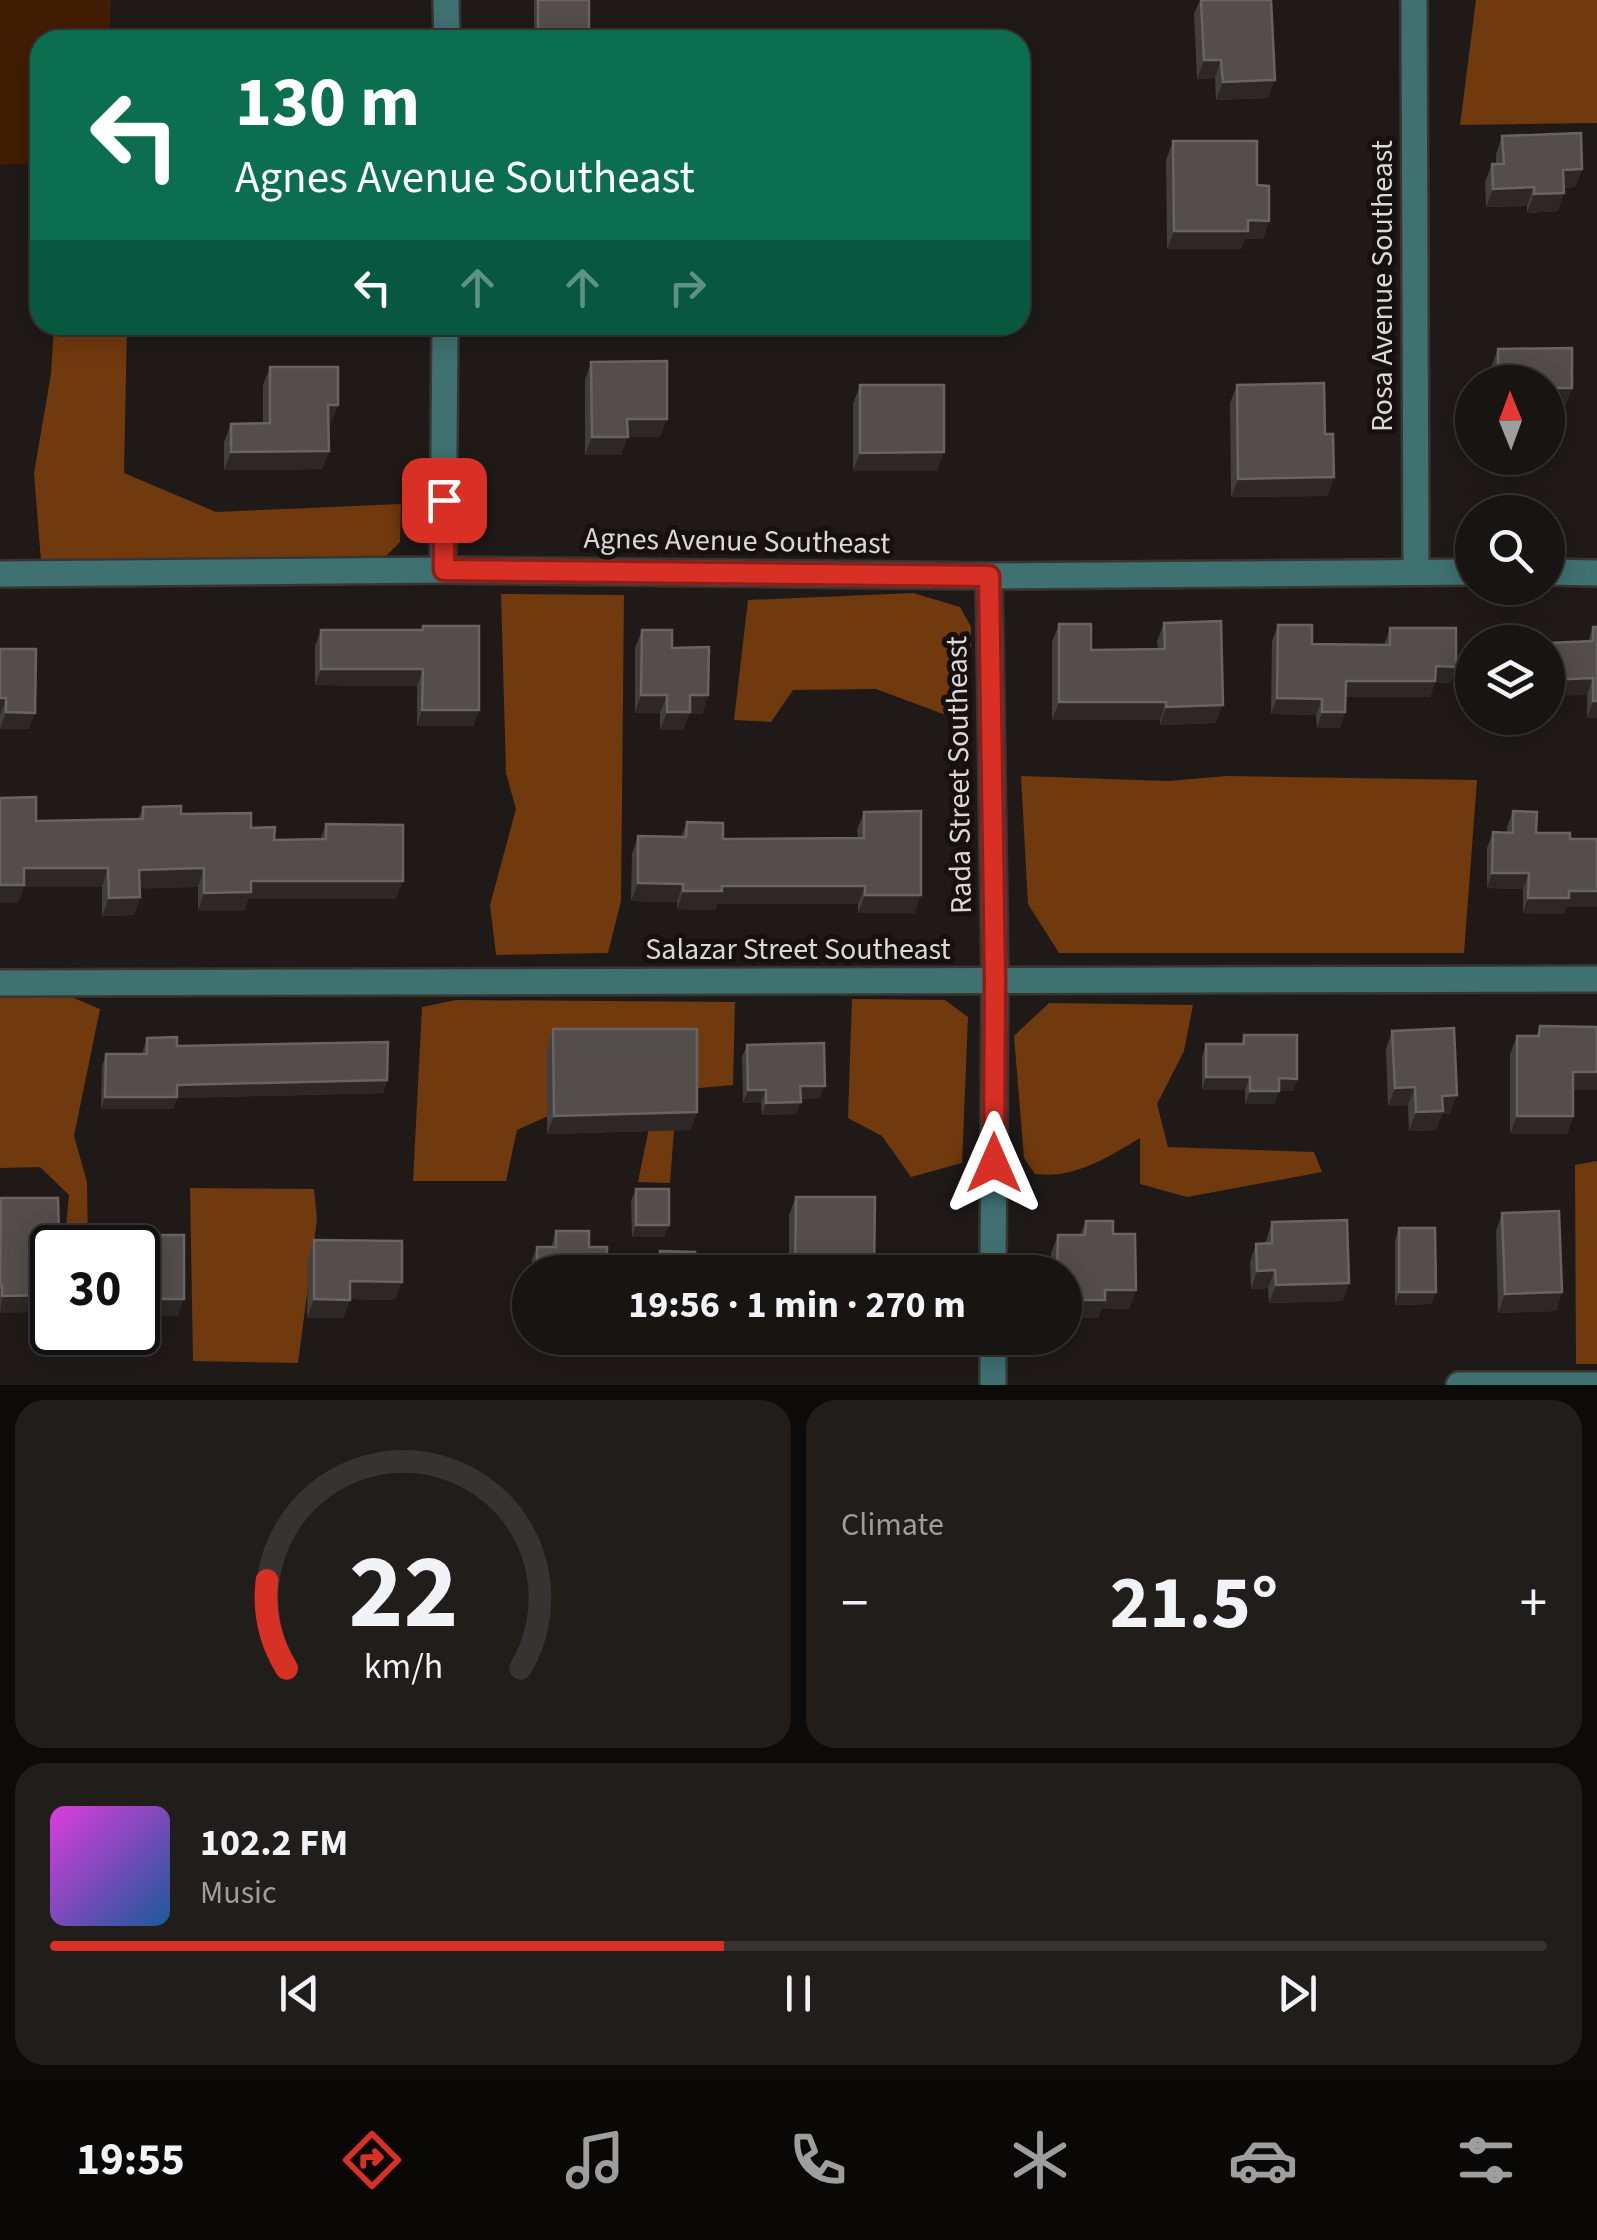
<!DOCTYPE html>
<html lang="en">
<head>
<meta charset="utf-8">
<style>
	:root { --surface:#171412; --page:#201d1b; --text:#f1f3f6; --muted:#9e9e9f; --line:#363332; --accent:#d93025 }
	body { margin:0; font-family:"Source Sans 3",sans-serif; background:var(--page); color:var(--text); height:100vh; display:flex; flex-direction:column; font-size:38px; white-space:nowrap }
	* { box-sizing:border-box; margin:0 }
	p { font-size:32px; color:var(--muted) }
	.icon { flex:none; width:55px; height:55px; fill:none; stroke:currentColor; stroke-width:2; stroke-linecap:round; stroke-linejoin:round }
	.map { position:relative; height:1385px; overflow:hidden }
	.drawer { display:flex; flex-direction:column; gap:15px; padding:15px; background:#0d0b0a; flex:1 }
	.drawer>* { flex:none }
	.hud { position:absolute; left:30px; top:30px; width:1000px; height:305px; border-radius:30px; box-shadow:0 5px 25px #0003,0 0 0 2px var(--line); background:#0b6e4f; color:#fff; overflow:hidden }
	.needle { width:65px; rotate:359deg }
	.buttons { position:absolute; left:1455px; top:365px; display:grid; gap:20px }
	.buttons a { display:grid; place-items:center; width:110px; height:110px; border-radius:50%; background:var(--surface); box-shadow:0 5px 25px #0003,0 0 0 2px var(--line); font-size:50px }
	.speed { position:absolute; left:30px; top:1225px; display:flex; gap:20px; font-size:50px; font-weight:700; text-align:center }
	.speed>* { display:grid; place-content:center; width:130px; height:130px; border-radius:50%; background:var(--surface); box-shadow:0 5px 25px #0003,0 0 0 2px var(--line); line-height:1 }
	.speed .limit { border:5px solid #111; border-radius:15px; background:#fff; color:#111 }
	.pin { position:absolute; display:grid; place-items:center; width:85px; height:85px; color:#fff; margin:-42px; border-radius:20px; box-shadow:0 5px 15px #0006 }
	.me { position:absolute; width:110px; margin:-55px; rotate:0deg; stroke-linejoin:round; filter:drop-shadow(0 0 8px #0008) }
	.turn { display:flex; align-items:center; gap:35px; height:210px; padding:0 40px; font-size:45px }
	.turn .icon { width:130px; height:130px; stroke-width:2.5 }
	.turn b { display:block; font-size:70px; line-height:85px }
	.lanes { display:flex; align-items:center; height:95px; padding:0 40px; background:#0003; justify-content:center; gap:50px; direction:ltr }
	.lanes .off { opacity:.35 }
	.big { font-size:75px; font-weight:700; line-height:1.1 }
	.drawer .widget { flex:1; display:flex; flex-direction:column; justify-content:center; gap:15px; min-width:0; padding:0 35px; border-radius:30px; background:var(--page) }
	.drawer .dial { align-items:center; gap:0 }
	.dial svg { height:260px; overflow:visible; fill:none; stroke:var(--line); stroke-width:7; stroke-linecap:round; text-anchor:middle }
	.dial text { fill:var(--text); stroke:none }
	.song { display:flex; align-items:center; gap:30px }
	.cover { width:120px; height:120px; border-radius:15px; background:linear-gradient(135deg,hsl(300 70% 55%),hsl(210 70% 35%)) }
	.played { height:10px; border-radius:5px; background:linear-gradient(90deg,var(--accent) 45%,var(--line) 45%) }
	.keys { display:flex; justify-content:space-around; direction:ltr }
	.heat { display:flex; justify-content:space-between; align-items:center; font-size:55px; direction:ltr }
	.drawer .tiles { flex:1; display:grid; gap:15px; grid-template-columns:1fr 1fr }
	.widget:last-child { grid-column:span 2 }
	.trip { position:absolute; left:512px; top:1255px; width:570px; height:100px; border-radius:50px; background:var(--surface); box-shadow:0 5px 25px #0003,0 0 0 2px var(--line); font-weight:700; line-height:100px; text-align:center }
	.dock { display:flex; height:160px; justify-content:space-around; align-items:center; background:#090807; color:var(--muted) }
	.dock .icon { width:70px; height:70px }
	.dock .current { color:var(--accent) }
	.dock b { font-size:45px; color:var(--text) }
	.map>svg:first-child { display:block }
</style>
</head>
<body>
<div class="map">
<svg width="1597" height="1385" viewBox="0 0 1597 1385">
	<rect width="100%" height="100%" fill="#1f1a18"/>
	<!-- green -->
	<polygon fill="#411d03" points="0,0 111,0 109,40 40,40 40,163 0,165"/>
	<!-- forest -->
	<g fill="#71390e">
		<polygon points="1476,0 1597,0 1597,123 1460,125"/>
		<polygon points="54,325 127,325 124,473 216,512 401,504 400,542 384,558 41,561 34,473 51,374"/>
		<polygon points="913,593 960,607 971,627 970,724 876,689 793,690 771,722 734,720 748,600"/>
		<polygon points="501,594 624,595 621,901 608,953 496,955 490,905 516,809 506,773"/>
		<polygon points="1021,776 1168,781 1227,776 1477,780 1464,953 1059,953 1028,904"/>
		<polygon points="69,996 100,1009 74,1136 87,1182 88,1247 64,1247 69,1195 40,1167 0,1168 0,998"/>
		<polygon points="852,999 945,1000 968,1017 962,1163 911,1177 882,1136 848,1118"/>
		<polygon points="456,1000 735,1002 733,1085 677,1090 670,1183 638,1182 654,1103 608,1089 517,1130 506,1181 413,1181 422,1007"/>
		<path d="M1049,1003L1193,1005L1184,1051L1157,1104L1168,1147L1314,1152L1322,1172L1187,1197L1140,1184V1138C1107,1158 1074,1179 1035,1174L1024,1158L1014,1036Z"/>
		<polygon points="1597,1161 1597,1364 1576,1364 1575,1165"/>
		<polygon points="190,1188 314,1189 317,1219 298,1363 193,1361"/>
		<polygon points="52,1303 52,1332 89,1333 90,1354 36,1350"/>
	</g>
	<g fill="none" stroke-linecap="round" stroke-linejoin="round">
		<defs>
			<g id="minor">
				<polyline points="446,0 447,40"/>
				<polyline points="1414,0 1416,571"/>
				<polyline points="443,570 445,325"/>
				<polyline points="1548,572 1597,573"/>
				<polyline points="0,574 443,570 989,576 1472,572"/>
				<polyline points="989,576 995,980 993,1272"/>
				<polyline points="0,983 1597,979"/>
				<polyline points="993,1385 993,1338"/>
				<polyline points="1459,1385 1597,1385"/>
			</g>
		</defs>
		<!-- minor casing -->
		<use href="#minor" stroke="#393533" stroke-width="30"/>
		<!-- minor -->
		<use href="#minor" stroke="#407171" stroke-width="25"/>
	</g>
	<!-- wall -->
	<g fill="#423e3b">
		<rect x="534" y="0" width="55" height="40"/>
		<polygon points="1200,0 1271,0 1268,98 1216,100 1215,78 1197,79 1194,14"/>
		<polygon points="1502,136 1582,169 1575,187 1564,188 1558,211 1527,213 1527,206 1486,207 1485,182 1492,164 1496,164 1496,154"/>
		<polygon points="1173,141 1257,185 1269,221 1263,239 1245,239 1241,249 1167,249 1166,160"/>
		<polygon points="1498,349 1572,388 1565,406 1551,406 1551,431 1548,440 1548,382 1491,382 1491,367"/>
		<polygon points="591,362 660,437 627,437 621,455 585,455 585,380"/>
		<polygon points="270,367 338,405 331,423 328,423 329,451 322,469 224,470 224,442 231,424 263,423 263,385"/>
		<polygon points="860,385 937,471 853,471 853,404"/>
		<polygon points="1237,385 1325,434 1334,477 1327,496 1231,497 1230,403"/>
		<polygon points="1164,623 1216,723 1160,725 1160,720 1052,720 1052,642 1059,624 1091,650 1158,649 1157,641"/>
		<polygon points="1278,625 1312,644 1384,645 1390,628 1456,667 1450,683 1435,682 1430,697 1346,697 1345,712 1340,728 1317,728 1316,715 1271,714 1272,641"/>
		<polygon points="423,626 479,710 473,726 417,726 417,686 315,685 315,646 321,630 421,630"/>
		<polygon points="1593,627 1597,718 1587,718 1588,642"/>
		<polygon points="642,630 672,648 708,695 702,714 689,714 683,730 660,730 660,713 635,713 635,648"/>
		<polygon points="0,649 29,729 0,729"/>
		<polygon points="143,807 251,828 274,840 320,840 326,824 396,899 248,899 244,911 198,911 198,887 140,888 140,897 134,915 102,916 102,887 24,887 18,903 36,821 138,819"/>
		<polygon points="1513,811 1536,833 1566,907 1564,914 1523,913 1523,889 1487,888 1487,848 1493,832 1507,833 1507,827"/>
		<polygon points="864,812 915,913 858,913 858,904 717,904 715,910 677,909 677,902 631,901 632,854 638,836 681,837 687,822 723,839 858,838 857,830"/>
		<polygon points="1540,1026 1597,1027 1597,1090 1573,1090 1573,1116 1567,1134 1510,1134 1510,1054 1517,1036 1536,1036"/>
		<polygon points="553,1029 697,1112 690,1130 547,1134 547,1047"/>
		<polygon points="1392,1031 1450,1114 1442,1114 1436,1130 1409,1131 1408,1105 1388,1106 1386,1049"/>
		<polygon points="1244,1035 1297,1079 1293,1091 1279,1091 1274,1104 1245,1104 1245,1090 1202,1090 1202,1057 1206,1044 1241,1044"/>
		<polygon points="147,1038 177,1046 387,1080 383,1093 177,1098 173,1109 101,1109 102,1066 106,1054 142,1054"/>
		<polygon points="747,1045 820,1098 801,1099 796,1114 762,1115 761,1102 743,1103 742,1057"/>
		<polygon points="636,1189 669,1225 664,1237 632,1237 631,1201"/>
		<polygon points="796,1197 874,1272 789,1272 789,1215"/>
		<polygon points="1,1198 59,1234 111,1235 115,1225 143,1235 178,1316 146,1316 146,1301 138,1301 138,1248 0,1313 0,1202"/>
		<polygon points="1502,1213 1562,1292 1556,1311 1498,1313 1496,1231"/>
		<polygon points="1086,1221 1113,1234 1136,1290 1129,1309 1102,1308 1098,1318 1065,1318 1065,1272 1051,1272 1051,1253 1058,1235 1080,1235"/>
		<polygon points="1272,1222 1343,1301 1269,1303 1268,1288 1251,1289 1250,1262 1256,1244 1265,1244"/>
		<polygon points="1399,1228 1436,1292 1431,1304 1395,1305 1395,1240"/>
		<polygon points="556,1231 589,1247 607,1272 532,1272 532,1259 537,1247 551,1247"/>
		<polygon points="314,1240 395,1300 350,1299 343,1318 307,1318 308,1258"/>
		<polygon points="660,1251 695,1272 655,1272 655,1264"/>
	</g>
	<!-- shaded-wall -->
	<g fill="#2d2826">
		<polygon points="1204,60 1221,60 1215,78 1197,79"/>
		<polygon points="1275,80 1268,98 1216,100 1223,82"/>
		<polygon points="1582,169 1575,187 1557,188 1563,170"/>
		<polygon points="1534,187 1527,206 1486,207 1493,189"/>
		<polygon points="1564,193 1558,211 1527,213 1534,194"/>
		<polygon points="1248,220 1269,221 1263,239 1245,239 1241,249 1167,249 1174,231"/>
		<polygon points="1551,388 1572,388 1565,406 1548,406"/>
		<polygon points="328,405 338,405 331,423 322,423"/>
		<polygon points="627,419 667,419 660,437 627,437 621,455 585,455 592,437"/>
		<polygon points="329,451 322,469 224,470 231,452"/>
		<polygon points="944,452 937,471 853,471 860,453"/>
		<polygon points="1334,477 1327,496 1231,497 1238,479"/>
		<polygon points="1436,666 1456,667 1450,683 1435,682 1430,697 1340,697 1346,681"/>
		<polygon points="321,669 423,669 417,686 315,685"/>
		<polygon points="1593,678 1587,695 1548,696 1548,680"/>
		<polygon points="641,695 667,695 660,713 635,713"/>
		<polygon points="690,695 708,695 702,714 689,714 683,730 660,730 667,712"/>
		<polygon points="0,698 6,698 0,715"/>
		<polygon points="1277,698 1322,699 1316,715 1271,714"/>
		<polygon points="1593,701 1597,701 1597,718 1587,718"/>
		<polygon points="1059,702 1166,702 1160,720 1052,720"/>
		<polygon points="1223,705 1216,723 1160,725 1166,707"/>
		<polygon points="422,710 479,710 473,726 417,726"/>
		<polygon points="6,712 35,713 29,729 0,729"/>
		<polygon points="1322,712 1345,712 1340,728 1317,728"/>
		<polygon points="24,868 108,868 102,887 24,887 18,903 0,903 0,885"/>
		<polygon points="204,868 198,887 133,889 139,870"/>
		<polygon points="1492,873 1529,873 1523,889 1487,888"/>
		<polygon points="251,881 403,881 396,899 248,899 244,911 198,911 204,893"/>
		<polygon points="638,883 683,884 677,902 631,901"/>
		<polygon points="722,886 865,886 858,904 717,904 715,910 677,909 683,891"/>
		<polygon points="1569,891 1597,891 1597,907 1566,907 1564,914 1523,913 1528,898"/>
		<polygon points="865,895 921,895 915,913 858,913"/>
		<polygon points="140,897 134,915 102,916 109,898"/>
		<polygon points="1573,1072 1597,1072 1597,1090 1567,1090"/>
		<polygon points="1206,1077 1250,1077 1245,1090 1202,1090"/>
		<polygon points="1279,1078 1297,1079 1293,1091 1274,1091"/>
		<polygon points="387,1080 383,1093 177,1098 173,1109 101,1109 105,1097 177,1085"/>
		<polygon points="800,1086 825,1086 820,1098 796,1099"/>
		<polygon points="1415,1087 1408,1105 1388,1106 1395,1088"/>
		<polygon points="748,1090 766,1090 761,1102 743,1103"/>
		<polygon points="1250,1091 1279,1091 1274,1104 1245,1104"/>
		<polygon points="1457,1095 1450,1114 1442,1114 1436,1130 1409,1131 1416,1112 1442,1096"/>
		<polygon points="801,1102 796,1114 762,1115 766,1103"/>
		<polygon points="697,1112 690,1130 547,1134 554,1116"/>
		<polygon points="1517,1116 1573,1116 1567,1134 1510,1134"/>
		<polygon points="636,1225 669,1225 664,1237 632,1237"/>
		<polygon points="1275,1270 1268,1288 1251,1289 1257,1271"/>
		<polygon points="350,1281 402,1282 395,1300 344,1299"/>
		<polygon points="1349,1283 1343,1301 1269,1303 1276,1285"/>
		<polygon points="138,1284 152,1284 146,1301 138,1301"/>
		<polygon points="1105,1290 1136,1290 1129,1309 1102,1308 1098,1318 1065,1318 1065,1300"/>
		<polygon points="1399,1292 1436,1292 1431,1304 1395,1305"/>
		<polygon points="1562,1292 1556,1311 1498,1313 1505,1294"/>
		<polygon points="52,1295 52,1312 0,1313 2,1296"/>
		<polygon points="152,1299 184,1299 178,1316 146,1316"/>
		<polygon points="314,1299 350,1300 343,1318 307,1318"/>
	</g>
	<!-- building -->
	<g fill="#534e4b" stroke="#686461" stroke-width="2.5">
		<rect x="538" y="0" width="51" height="40"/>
		<polygon points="1201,0 1271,0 1275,80 1223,82 1221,60 1204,60"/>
		<polygon points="1581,133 1582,169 1563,170 1564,193 1534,194 1534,187 1493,189 1492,164 1504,164 1502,136"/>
		<polygon points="1173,141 1257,141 1257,185 1269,186 1269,221 1248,220 1248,231 1174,231"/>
		<polygon points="1572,348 1572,388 1551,388 1551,431 1548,431 1548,382 1498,382 1498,349"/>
		<polygon points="667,361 667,419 627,419 628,437 592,437 591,362"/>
		<polygon points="270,367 338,367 338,405 328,405 329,451 231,452 231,424 270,423"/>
		<polygon points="1324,383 1325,434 1333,434 1334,477 1238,479 1237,385"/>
		<polygon points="860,385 944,385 944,452 860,453"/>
		<polygon points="1221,621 1223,705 1166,707 1166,702 1059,702 1059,624 1091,624 1091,650 1165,649 1164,623"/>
		<polygon points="1278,625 1312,625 1312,644 1390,645 1390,628 1456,628 1456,667 1436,666 1435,681 1346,681 1345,712 1322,712 1322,699 1277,698"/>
		<polygon points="423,626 479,626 479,710 422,710 423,669 321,669 321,630 423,630"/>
		<polygon points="1593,627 1597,627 1597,701 1593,701 1593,678 1548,680 1548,643 1593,641"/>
		<polygon points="642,630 672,630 672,648 709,647 708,695 690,695 690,712 667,712 667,695 641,695"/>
		<polygon points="0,649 36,649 35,713 6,712 6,698 0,698"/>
		<polygon points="36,797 36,821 143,819 143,807 181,806 181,814 251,813 251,828 275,827 274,840 326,839 326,824 403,825 403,881 251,881 251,892 204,893 204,868 139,870 140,897 109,898 108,868 24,868 24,885 0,885 0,798"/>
		<polygon points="921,811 921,895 865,895 865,886 722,886 722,891 683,891 683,884 638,883 638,836 686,837 687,822 723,823 723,839 864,838 864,812"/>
		<polygon points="1513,811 1537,812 1536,833 1570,833 1570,839 1597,839 1597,891 1569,891 1569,898 1528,898 1529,873 1492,873 1493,832 1513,833"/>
		<polygon points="1540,1026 1597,1027 1597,1072 1573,1072 1573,1116 1517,1116 1517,1036 1539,1036"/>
		<polygon points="1454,1028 1457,1095 1442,1096 1443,1111 1416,1112 1415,1087 1395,1088 1392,1031"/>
		<polygon points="553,1029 697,1029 697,1112 554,1116"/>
		<polygon points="1244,1035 1297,1035 1297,1079 1279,1078 1279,1091 1250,1091 1250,1077 1206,1077 1206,1044 1244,1044"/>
		<polygon points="177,1037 177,1046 388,1042 387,1080 177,1085 177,1097 105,1097 106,1054 147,1054 147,1038"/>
		<polygon points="824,1043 825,1086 800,1086 801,1102 766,1103 766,1090 748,1090 747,1045"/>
		<rect x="636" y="1189" width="33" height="36"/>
		<polygon points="796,1197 875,1197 874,1272 795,1272"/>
		<polygon points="1,1198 58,1198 59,1234 115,1235 115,1225 143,1225 143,1235 184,1235 184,1299 152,1299 152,1284 138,1284 138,1248 52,1248 52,1295 2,1296 2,1286 0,1286"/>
		<polygon points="1559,1211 1562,1292 1505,1294 1502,1213"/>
		<polygon points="1347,1220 1349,1283 1276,1285 1275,1270 1257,1271 1256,1244 1272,1243 1272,1222"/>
		<polygon points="1086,1221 1113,1221 1113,1234 1135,1234 1136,1290 1105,1290 1105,1300 1065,1300 1065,1272 1057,1272 1058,1235 1085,1235"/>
		<polygon points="1399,1228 1435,1228 1436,1292 1399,1292"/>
		<polygon points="556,1231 589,1231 589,1247 607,1247 607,1272 537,1272 537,1247 556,1247"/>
		<polygon points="314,1240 402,1241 402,1282 350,1281 350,1300 314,1299"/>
		<polygon points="660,1251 695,1252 695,1272 660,1272"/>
	</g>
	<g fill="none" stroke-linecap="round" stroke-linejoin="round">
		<defs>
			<polyline id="route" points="444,500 444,570 989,576 995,980 994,1163"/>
		</defs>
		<!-- route casing -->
		<use href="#route" stroke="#8d1f18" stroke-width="25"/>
		<!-- route -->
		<use href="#route" stroke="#d93025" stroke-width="18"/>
	</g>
	<g text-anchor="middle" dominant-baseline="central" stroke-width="10" stroke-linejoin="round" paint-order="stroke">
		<!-- street labels -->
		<g font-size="30" fill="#dbd8d6" stroke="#16110f">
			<text transform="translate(1382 286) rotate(-90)">Rosa Avenue Southeast</text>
			<text transform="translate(737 541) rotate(1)">Agnes Avenue Southeast</text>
			<text transform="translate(959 775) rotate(-91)">Rada Street Southeast</text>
			<text x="798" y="949">Salazar Street Southeast</text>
		</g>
	</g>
</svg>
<div class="buttons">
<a><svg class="needle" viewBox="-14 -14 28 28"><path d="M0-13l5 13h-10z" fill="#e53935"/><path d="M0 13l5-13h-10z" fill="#9e9e9f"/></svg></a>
<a><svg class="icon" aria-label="search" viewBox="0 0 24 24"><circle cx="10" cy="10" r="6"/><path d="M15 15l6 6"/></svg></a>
<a><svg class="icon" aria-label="layers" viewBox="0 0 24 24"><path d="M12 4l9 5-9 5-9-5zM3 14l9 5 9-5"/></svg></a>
</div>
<div class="speed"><div class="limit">30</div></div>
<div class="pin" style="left:444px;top:500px;background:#d93025"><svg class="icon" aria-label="arrive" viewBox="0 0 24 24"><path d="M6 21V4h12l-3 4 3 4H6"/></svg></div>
<svg class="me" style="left:994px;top:1163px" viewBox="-20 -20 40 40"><path d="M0-17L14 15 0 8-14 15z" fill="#d93025" stroke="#fff" stroke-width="4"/></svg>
<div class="trip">19:56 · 1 min · 270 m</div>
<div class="hud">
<div class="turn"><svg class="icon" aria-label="left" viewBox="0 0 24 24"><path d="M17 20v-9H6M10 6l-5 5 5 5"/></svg><div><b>130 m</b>Agnes Avenue Southeast</div></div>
<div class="lanes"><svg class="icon" aria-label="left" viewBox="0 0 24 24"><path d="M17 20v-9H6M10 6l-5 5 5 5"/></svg><svg class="icon off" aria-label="ahead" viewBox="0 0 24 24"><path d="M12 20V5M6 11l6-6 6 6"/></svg><svg class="icon off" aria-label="ahead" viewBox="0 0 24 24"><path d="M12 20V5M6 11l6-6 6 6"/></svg><svg class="icon off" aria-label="right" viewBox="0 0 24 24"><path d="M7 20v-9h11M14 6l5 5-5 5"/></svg></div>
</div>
</div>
<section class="drawer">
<div class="tiles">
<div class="widget dial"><svg viewBox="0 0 100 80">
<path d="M14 69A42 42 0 1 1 86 69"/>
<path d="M14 69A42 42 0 0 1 8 42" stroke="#d93025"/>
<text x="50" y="56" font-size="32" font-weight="700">22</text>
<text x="50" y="72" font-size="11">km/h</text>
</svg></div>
<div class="widget"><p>Climate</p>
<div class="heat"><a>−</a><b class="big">21.5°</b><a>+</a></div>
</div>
<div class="widget">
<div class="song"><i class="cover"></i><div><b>102.2 FM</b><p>Music</p></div></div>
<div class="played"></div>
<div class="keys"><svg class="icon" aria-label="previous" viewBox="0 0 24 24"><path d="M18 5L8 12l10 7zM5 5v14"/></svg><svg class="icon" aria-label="pause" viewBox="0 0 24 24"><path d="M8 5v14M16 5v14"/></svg><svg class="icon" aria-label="next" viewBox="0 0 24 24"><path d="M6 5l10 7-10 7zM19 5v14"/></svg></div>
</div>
</div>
</section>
<nav class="dock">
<b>19:55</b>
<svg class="icon current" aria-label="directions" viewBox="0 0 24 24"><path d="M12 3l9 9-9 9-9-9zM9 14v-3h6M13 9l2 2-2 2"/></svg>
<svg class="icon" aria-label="music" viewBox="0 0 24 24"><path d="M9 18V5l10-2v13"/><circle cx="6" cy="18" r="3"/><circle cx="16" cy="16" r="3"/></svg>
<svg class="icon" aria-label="phone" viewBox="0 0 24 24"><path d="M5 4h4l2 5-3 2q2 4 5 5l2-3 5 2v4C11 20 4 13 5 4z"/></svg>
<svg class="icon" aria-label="climate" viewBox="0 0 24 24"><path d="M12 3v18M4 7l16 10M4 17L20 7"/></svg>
<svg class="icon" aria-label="car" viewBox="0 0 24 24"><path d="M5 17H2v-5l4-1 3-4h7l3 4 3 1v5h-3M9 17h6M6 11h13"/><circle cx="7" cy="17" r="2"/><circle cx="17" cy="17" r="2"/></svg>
<svg class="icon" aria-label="filters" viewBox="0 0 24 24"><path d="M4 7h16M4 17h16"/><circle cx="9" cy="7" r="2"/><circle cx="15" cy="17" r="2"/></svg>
</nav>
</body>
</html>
